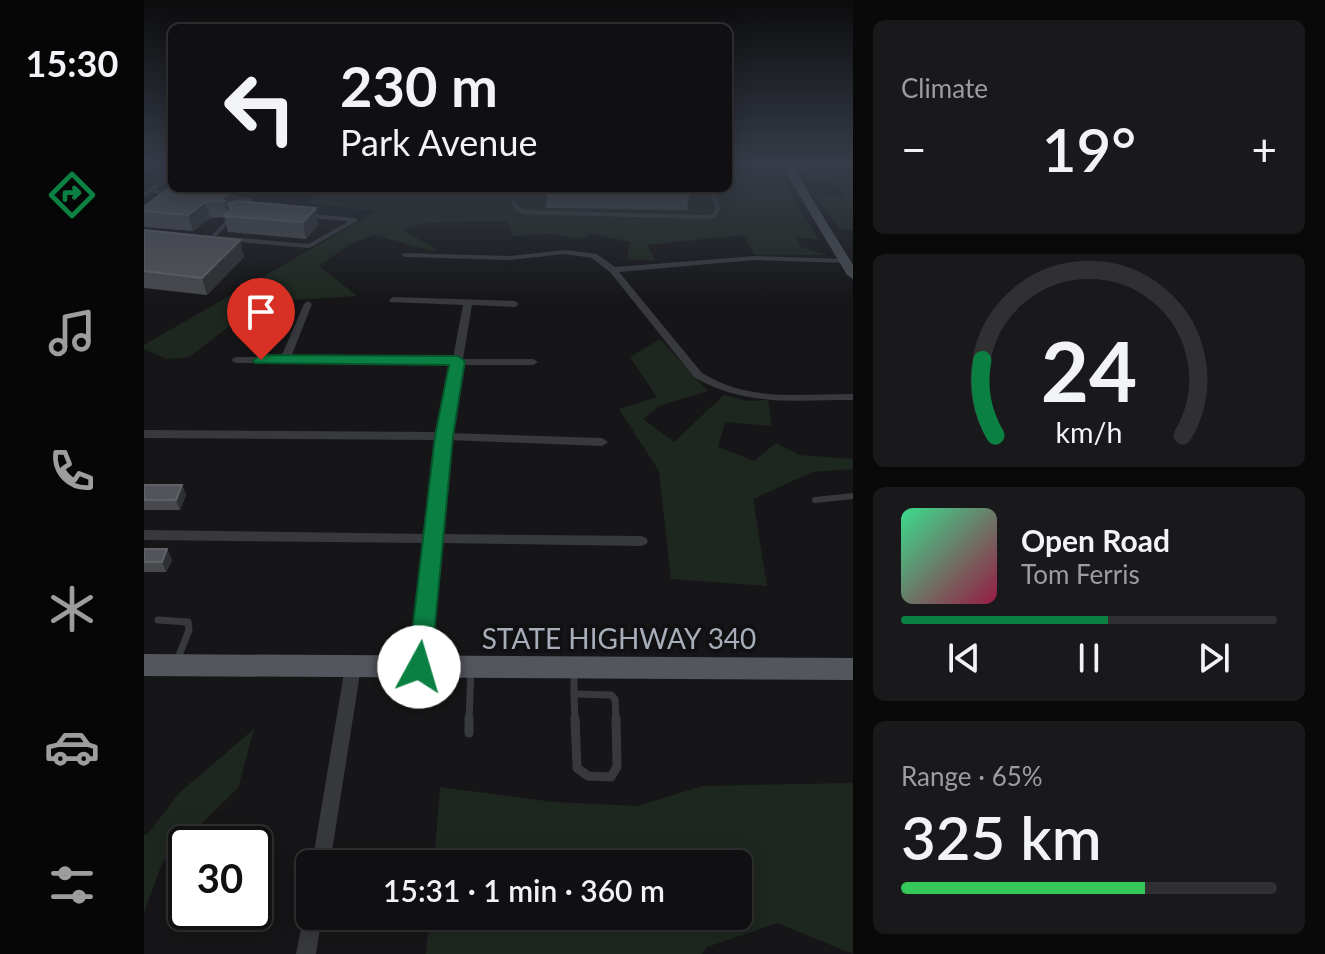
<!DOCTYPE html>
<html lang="en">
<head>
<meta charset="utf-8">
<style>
	:root { --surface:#101012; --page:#19191b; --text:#f1f3f6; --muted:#9c9d9f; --line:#303032; --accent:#0b8043 }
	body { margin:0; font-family:Lato,sans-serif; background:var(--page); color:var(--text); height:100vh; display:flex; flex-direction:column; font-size:30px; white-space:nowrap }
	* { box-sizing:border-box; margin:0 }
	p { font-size:26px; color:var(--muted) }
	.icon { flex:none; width:44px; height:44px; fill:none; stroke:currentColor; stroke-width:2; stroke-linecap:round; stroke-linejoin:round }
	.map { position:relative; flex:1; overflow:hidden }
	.panel { display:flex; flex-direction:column; gap:20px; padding:20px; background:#09090a; width:472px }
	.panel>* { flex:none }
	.hud { position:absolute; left:24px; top:24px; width:564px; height:168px; border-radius:12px; box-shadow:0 4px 20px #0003,0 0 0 2px var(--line); background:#101012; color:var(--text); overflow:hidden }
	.speed { position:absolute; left:24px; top:826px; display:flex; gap:16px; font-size:40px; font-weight:700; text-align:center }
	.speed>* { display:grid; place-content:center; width:104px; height:104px; border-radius:50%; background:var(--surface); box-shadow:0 4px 20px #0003,0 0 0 2px var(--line); line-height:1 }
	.speed .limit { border:4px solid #111; border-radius:12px; background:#fff; color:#111 }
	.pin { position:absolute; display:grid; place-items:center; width:68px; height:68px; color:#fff; margin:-82px -34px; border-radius:50% 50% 50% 0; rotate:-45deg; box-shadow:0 0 8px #0007 }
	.pin .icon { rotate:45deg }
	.me { position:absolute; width:88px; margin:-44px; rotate:6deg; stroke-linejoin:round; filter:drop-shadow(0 0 6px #0008) }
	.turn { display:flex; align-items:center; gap:28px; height:168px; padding:0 40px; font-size:36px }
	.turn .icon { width:104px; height:104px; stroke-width:2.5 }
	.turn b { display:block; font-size:56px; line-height:68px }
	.big { font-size:60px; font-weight:600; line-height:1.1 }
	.panel .tile { flex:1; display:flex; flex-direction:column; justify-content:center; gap:12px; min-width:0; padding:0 28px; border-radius:12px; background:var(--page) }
	.panel .dial { align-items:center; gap:0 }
	.dial svg { height:208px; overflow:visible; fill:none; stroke:var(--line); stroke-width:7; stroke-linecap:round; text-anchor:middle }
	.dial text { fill:var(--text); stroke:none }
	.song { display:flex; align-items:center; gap:24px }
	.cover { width:96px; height:96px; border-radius:12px; background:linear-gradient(135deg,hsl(150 70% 55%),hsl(340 70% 35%)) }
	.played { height:8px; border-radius:4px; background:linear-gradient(90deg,var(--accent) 55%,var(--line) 55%) }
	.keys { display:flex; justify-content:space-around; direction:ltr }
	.heat { display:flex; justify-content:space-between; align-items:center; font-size:44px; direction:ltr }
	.charge { height:12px; border-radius:6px; background:linear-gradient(90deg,#34c759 65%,var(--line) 0) }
	.trip { position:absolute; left:152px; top:850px; width:456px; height:80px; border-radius:12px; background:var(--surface); box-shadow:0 4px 20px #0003,0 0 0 2px var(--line); font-weight:600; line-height:80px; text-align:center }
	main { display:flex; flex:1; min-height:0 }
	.dock { display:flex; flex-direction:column; width:144px; justify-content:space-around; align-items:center; background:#060607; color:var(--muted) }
	.dock .icon { width:56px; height:56px }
	.dock .active { color:var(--accent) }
	.dock b { font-size:36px; color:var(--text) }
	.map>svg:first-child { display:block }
</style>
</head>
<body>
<main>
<nav class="dock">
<b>15:30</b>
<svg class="icon active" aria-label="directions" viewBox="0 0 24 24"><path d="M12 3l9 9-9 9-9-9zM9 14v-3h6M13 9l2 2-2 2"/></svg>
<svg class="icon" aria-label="music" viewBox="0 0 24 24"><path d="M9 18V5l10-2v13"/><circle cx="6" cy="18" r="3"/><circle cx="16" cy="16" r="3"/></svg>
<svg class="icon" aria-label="phone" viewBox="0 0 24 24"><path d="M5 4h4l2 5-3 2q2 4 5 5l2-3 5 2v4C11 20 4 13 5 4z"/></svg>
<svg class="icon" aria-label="climate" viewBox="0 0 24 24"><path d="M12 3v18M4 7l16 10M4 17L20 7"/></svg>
<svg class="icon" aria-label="car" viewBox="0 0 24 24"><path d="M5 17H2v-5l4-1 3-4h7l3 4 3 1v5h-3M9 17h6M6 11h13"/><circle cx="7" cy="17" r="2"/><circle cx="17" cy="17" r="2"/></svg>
<svg class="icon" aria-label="filters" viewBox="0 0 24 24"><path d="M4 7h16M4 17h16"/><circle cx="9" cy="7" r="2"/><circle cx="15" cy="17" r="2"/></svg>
</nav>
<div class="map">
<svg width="709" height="954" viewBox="0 0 709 954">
	<rect width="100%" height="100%" fill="#161618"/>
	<!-- green -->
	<g fill="#1e271f">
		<polygon points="584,166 629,166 674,239 653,238 657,247 683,255 611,255 599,235 503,245 512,261 483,259 486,242 448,234 434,239 407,234 369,236 363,221 283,223 259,230 294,250 287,251 230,235 206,244 175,266 213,296 137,301 111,307 45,357 23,359 0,349 0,345 233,211 162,203 178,188 584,188"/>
		<polygon points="693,173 709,176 709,230 696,229 670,196 700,197 695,186 659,175"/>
		<polygon points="516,339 564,391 515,406 499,419 530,442 580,395 604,401 624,400 628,426 581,422 574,447 610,461 632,443 655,455 709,459 709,469 668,472 609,499 623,586 527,579 515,471 475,409 513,397 486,357"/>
		<polygon points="110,729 94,788 18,863 0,913 0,835 4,834 36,792"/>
		<polygon points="709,783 709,954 633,923 563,947 558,954 282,954 285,916 594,916 594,864 290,864 296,787 409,802 493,806 559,786"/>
	</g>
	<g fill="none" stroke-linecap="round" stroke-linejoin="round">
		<!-- lane-far3 -->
		<g stroke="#37393d" stroke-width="4">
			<polyline points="644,167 661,166"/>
			<polyline points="13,175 26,176"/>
			<polyline points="6,191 26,193"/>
			<polyline points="85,198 106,200"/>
			<polyline points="369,202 374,210 381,212 562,217 571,215 574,208 567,188"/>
			<polyline points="167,216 211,220"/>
			<polyline points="62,237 165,246 211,220"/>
			<polyline points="69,237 83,222"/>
		</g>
		<!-- lane-far2 -->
		<polyline stroke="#37393d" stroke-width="6" points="671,500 709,496"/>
		<!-- lane-far1 -->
		<g stroke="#37393d" stroke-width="7">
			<polyline points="14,620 44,622 45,630 34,658"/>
			<polyline points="430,671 430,694"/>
			<polyline points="430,694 467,695 471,699 472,720"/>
			<polyline points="430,694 431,720"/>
			<polyline points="325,720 327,670"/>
		</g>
		<!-- lane -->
		<g stroke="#37393d" stroke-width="9">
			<polyline points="431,718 433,768 444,776 467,777 473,767 472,718"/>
			<polyline points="325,733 325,718"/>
		</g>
		<!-- street -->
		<g fill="#37393d" fill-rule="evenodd">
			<polygon points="28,173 28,178 0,197 0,192"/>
			<path d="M421,250L453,254L471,267L611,256L704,259V263H701L611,260L475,272L558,373C605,402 656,394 709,394V400C654,400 599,407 550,377L466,272L448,258L421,254L366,260L261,257L257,255L261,253L366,256Z"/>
			<polygon points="249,297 371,301 375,304 371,307 328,305 319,359 389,359 394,362 389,365 318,365 306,433 458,438 464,442 458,446 305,440 296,534 497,536 502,538 504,541 502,544 497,546 295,543 283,667 280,672 275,674 270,672 267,667 282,543 0,540 0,530 283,534 294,440 0,438 0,430 295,432 308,364 92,363 87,360 92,357 137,357 160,304 164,301 168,304 147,357 309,358 319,305 246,302 245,300"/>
			<polygon points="209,660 214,662 217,667 186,864 168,864 201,667 204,662"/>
			<polygon points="166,907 166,916 178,916 172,954 152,954 161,909"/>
		</g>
		<!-- secondary -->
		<polygon fill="#45484e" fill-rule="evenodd" points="638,166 648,166 709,265 709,279 703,275"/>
		<!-- primary -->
		<polygon fill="#53565d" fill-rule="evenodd" points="0,654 709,658 709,680 0,676"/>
	</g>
	<!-- wall -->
	<g fill="#47494d">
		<polygon points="28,186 94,201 172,208 174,225 162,239 84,232 80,217 66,218 49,231 0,227 0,207"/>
		<polygon points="403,188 545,194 543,210 402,208"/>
		<polygon points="0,230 100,257 63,295 0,288"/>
		<polygon points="0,485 38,485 42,495 36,510 0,510"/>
		<polygon points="23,549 28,560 22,572 0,572 0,562"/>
	</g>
	<!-- shaded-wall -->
	<g fill="#2f3033">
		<polygon points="91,188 94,204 84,204 85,211 83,213 80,201 76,199"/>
		<polygon points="61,202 66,218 49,231 44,215"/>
		<polygon points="172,208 174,225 162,239 159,222"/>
		<polygon points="96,240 100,257 63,295 58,278"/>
		<polygon points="38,485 42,495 36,510 32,500"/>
		<polygon points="23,549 28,560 22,572 18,562"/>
	</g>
	<!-- building -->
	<g fill="#525459" stroke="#5f6268" stroke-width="2">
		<polygon points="28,186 28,188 91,188 76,199 80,201 61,202 44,215 0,211 0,207"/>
		<polygon points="403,188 544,188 545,194 402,192"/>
		<polygon points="92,201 172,208 159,222 80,216 88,209 84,204"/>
		<polygon points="0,230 96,240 58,278 0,271"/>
		<polygon points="0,485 38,485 32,500 0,500"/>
		<polygon points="0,549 23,549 18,562 0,562"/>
	</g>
	<!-- sky -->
	<linearGradient id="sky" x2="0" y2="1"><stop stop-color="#0c0c0d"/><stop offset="0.55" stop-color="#363c48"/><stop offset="1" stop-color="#363c48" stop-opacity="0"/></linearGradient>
	<rect width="709" height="300" fill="url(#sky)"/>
	<!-- route -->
	<polygon fill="#0b8043" stroke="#07532c" stroke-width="2" points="117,355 314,356 321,361 309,436 287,667 284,674 275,676 267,674 264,667 291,436 305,365 111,363 109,360"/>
	<g text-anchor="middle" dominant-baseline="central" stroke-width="8" stroke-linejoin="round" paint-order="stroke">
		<!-- near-street labels -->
		<g font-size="28" fill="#a8aeb9" stroke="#111113">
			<text x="475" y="638">STATE HIGHWAY 340</text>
		</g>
	</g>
</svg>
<div class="speed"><div class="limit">30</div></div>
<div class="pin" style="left:117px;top:360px;background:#d93025"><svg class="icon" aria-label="arrive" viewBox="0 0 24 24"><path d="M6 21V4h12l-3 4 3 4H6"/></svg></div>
<svg class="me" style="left:275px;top:667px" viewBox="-20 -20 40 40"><circle r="19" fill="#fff"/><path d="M0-13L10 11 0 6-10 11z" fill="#0b8043"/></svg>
<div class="trip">15:31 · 1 min · 360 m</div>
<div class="hud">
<div class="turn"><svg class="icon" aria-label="left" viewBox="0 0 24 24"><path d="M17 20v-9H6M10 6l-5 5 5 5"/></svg><div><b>230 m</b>Park Avenue</div></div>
</div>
</div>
<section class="panel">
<div class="tile"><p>Climate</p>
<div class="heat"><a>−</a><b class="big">19°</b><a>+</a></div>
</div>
<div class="tile dial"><svg viewBox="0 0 100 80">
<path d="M14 69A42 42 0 1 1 86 69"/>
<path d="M14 69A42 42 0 0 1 9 40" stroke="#0b8043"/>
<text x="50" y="56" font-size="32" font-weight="700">24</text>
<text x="50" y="72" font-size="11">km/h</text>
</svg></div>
<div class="tile">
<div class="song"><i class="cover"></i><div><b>Open Road</b><p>Tom Ferris</p></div></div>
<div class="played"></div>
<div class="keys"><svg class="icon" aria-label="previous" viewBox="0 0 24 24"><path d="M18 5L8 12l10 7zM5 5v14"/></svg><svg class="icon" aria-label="pause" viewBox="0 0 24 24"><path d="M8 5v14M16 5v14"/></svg><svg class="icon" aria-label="next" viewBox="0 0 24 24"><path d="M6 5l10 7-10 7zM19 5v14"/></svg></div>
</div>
<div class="tile"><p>Range · 65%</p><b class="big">325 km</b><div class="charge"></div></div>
</section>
</main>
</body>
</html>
